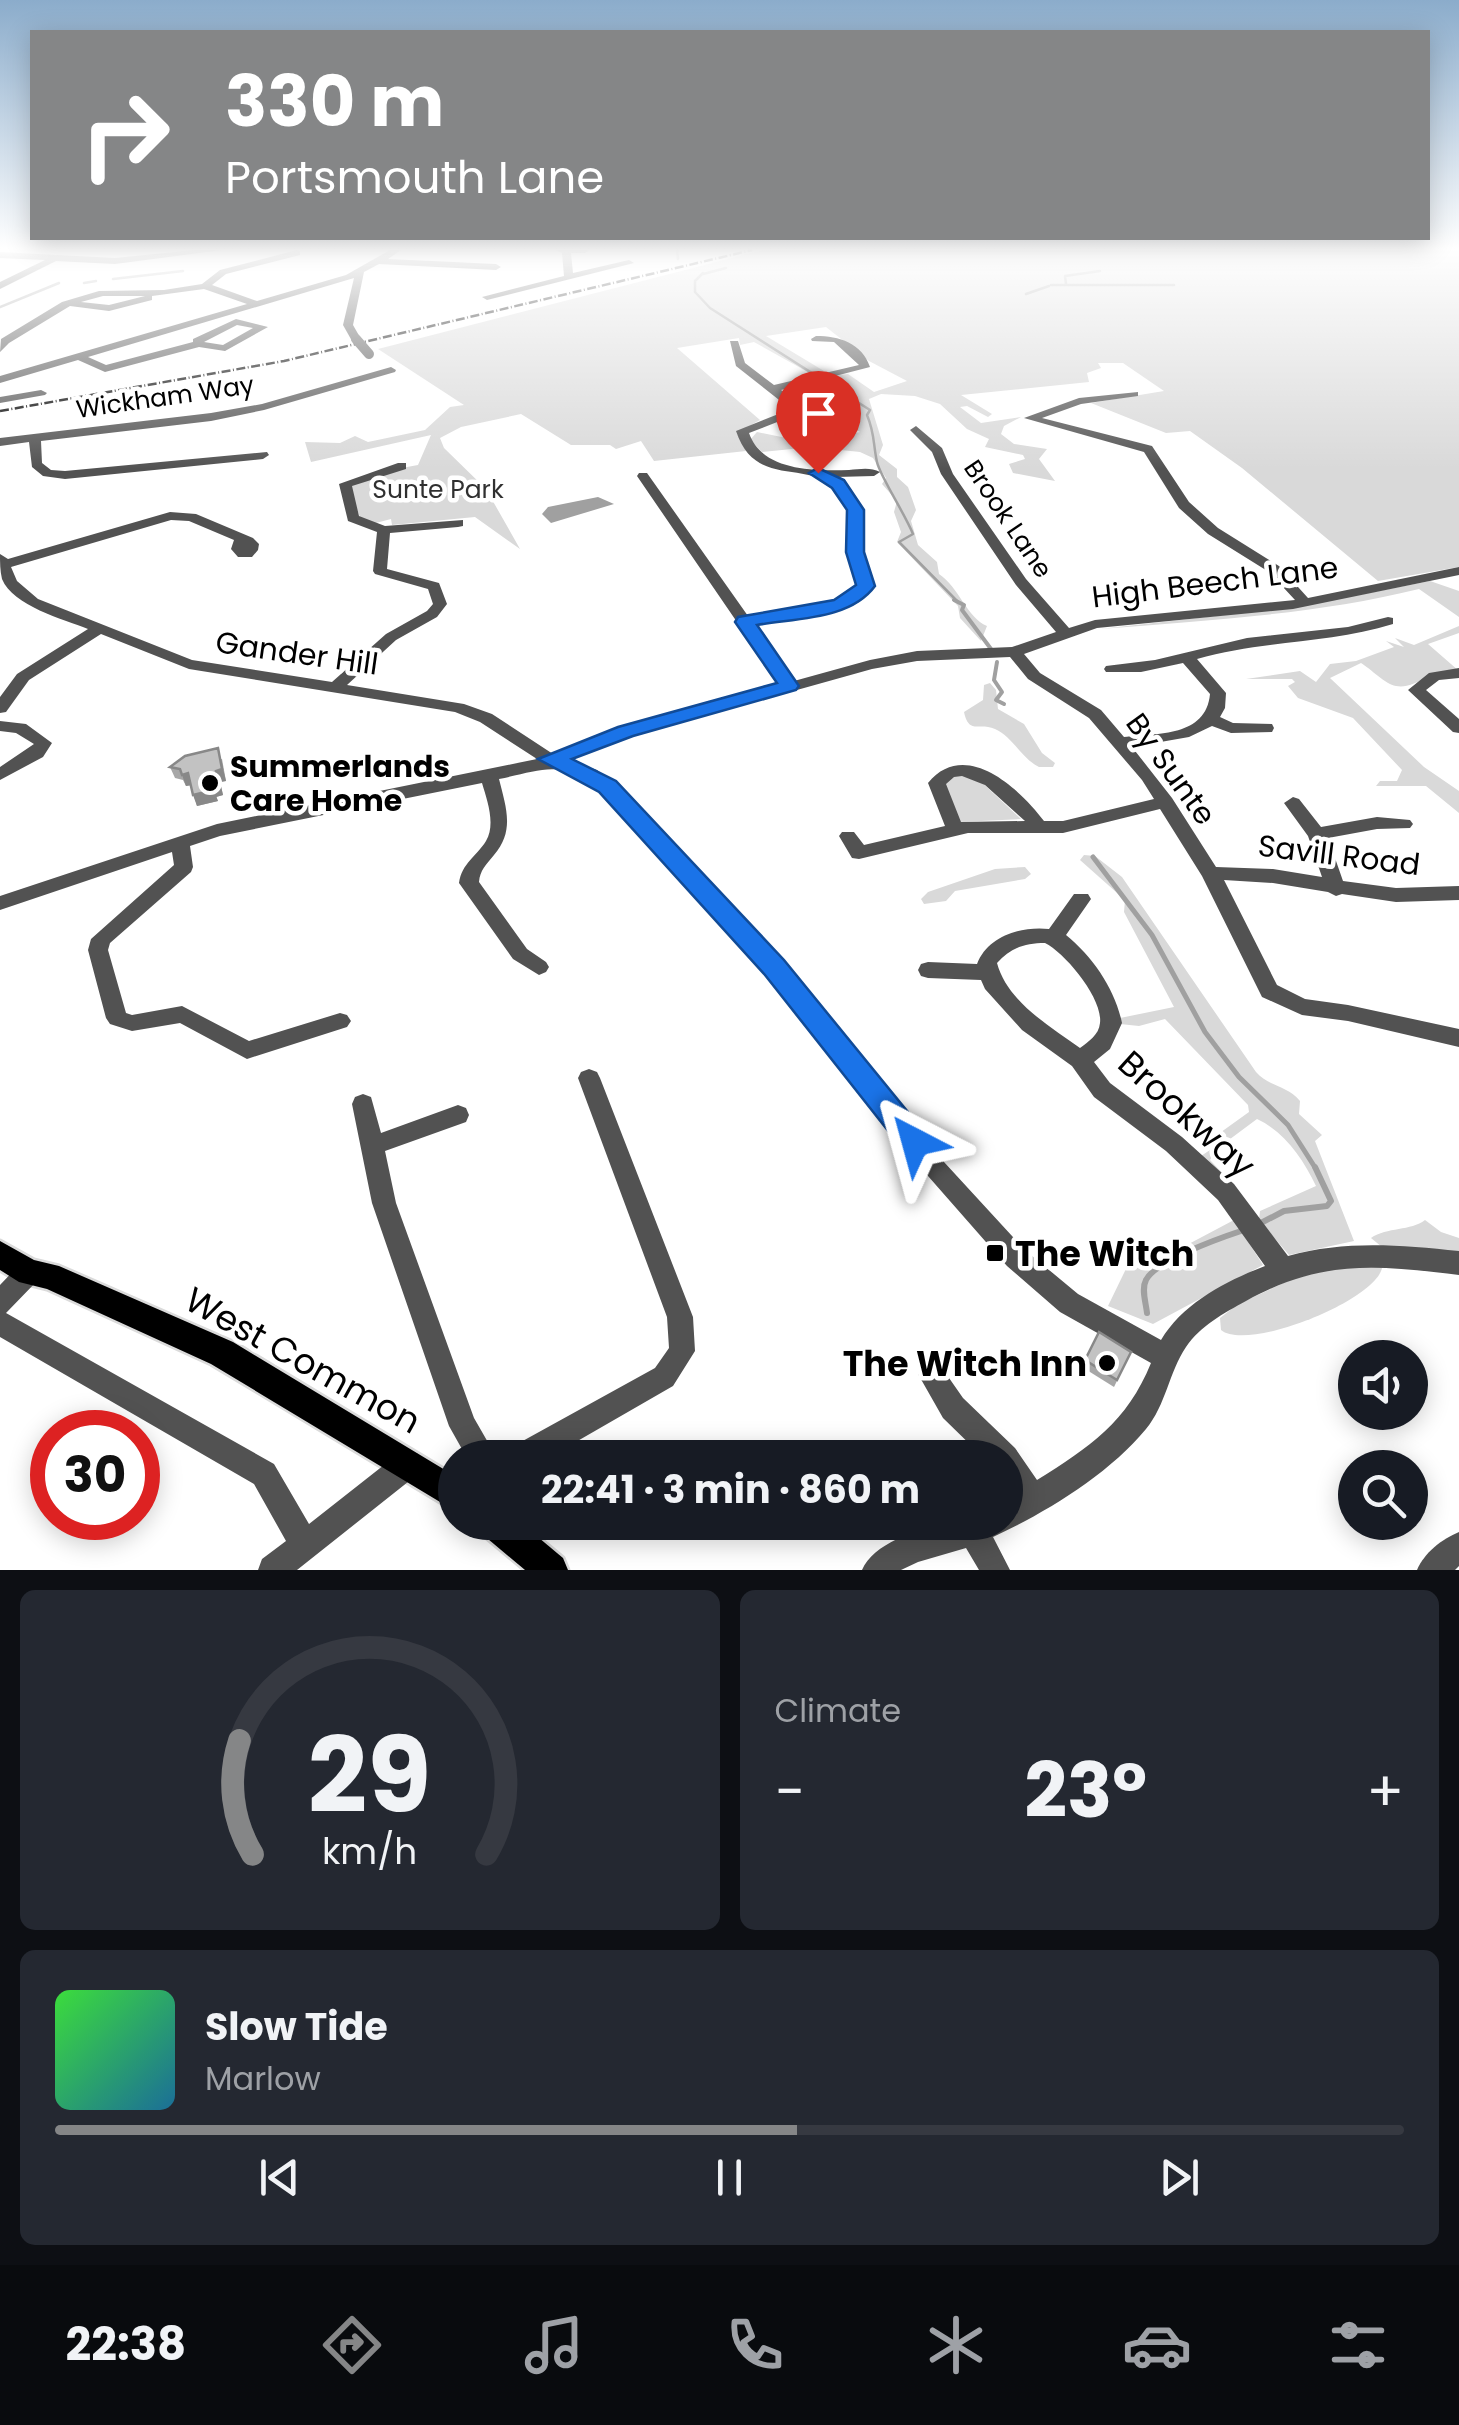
<!DOCTYPE html>
<html lang="en">
<head>
<meta charset="utf-8">
<style>
	:root { --surface:#171b24; --page:#242831; --text:#f1f3f6; --muted:#9ea1a6; --line:#363941; --accent:#858687 }
	body { margin:0; font-family:Poppins,sans-serif; background:var(--page); color:var(--text); height:100vh; display:flex; flex-direction:column; font-size:38px; white-space:nowrap }
	* { box-sizing:border-box; margin:0 }
	p { font-size:32px; color:var(--muted) }
	.icon { flex:none; width:55px; height:55px; fill:none; stroke:currentColor; stroke-width:2; stroke-linecap:round; stroke-linejoin:round }
	.map { position:relative; height:1570px; overflow:hidden }
	.details { display:flex; flex-direction:column; gap:20px; padding:20px; background:#0d0f14; flex:1 }
	.details>* { flex:none }
	.hud { position:absolute; left:30px; top:30px; width:1400px; height:210px; border-radius:0px; box-shadow:0 5px 25px #0003; background:#858687; color:#fff; overflow:hidden }
	.controls { position:absolute; left:1338px; top:1340px; display:grid; gap:20px }
	.controls a { display:grid; place-items:center; width:90px; height:90px; border-radius:50%; background:var(--surface); box-shadow:0 5px 25px #0003; font-size:50px }
	.speed { position:absolute; left:30px; top:1410px; display:flex; gap:20px; font-size:50px; font-weight:700; text-align:center }
	.speed>* { display:grid; place-content:center; width:130px; height:130px; border-radius:50%; background:var(--surface); box-shadow:0 5px 25px #0003; line-height:1 }
	.speed .limit { border:15px solid #d22; background:#fff; color:#111 }
	.pin { position:absolute; display:grid; place-items:center; width:85px; height:85px; color:#fff; margin:-102px -42px; border-radius:50% 50% 50% 0; rotate:-45deg; box-shadow:0 0 10px #0007 }
	.pin .icon { rotate:45deg }
	.me { position:absolute; width:110px; margin:-55px; rotate:321deg; stroke-linejoin:round; filter:drop-shadow(0 0 8px #0008) }
	.turn { display:flex; align-items:center; gap:35px; height:210px; padding:0 30px; font-size:45px }
	.turn .icon { width:130px; height:130px; stroke-width:2.5 }
	.turn b { display:block; font-size:70px; line-height:85px }
	.big { font-size:75px; font-weight:700; line-height:1.1 }
	.details .tile { flex:1; display:flex; flex-direction:column; justify-content:center; gap:15px; min-width:0; padding:0 35px; border-radius:15px; background:var(--page) }
	.details .dial { align-items:center; gap:0 }
	.dial svg { height:260px; overflow:visible; fill:none; stroke:var(--line); stroke-width:7; stroke-linecap:round; text-anchor:middle }
	.dial text { fill:var(--text); stroke:none }
	.song { display:flex; align-items:center; gap:30px }
	.cover { width:120px; height:120px; border-radius:15px; background:linear-gradient(135deg,hsl(120 70% 55%),hsl(200 70% 35%)) }
	.played { height:10px; border-radius:5px; background:linear-gradient(90deg,var(--accent) 55%,var(--line) 55%) }
	.keys { display:flex; justify-content:space-around; direction:ltr }
	.heat { display:flex; justify-content:space-between; align-items:center; font-size:55px; direction:ltr }
	.details .tiles { flex:1; display:grid; gap:20px; grid-template-columns:1fr 1fr }
	.tile:last-child { grid-column:span 2 }
	.trip { position:absolute; left:438px; top:1440px; width:585px; height:100px; border-radius:50px; background:var(--surface); box-shadow:0 5px 25px #0003; font-weight:700; line-height:100px; text-align:center }
	.dock { display:flex; height:160px; justify-content:space-around; align-items:center; background:#090b0e; color:var(--muted) }
	.dock .icon { width:70px; height:70px }
	.dock .current { color:var(--accent) }
	.dock b { font-size:45px; color:var(--text) }
	.map>svg:first-child { display:block }
</style>
</head>
<body>
<div class="map">
<svg width="1459" height="1570" viewBox="0 0 1459 1570">
	<rect width="100%" height="100%" fill="#fff"/>
	<!-- green -->
	<g fill="#d9d9d9">
		<path d="M763,250H1459V567L1378,581L1242,468L1190,431L1166,433L1091,403L1164,391L1123,363H1098L1101,368L1087,373L1089,382L961,395L992,414L988,417L967,406L960,407L981,423L1021,417L1004,426L1001,434L1014,444L1047,449L1039,459L1055,481L1013,473L1009,464L1025,459L1023,455L985,447L989,439L967,429L940,404L915,396L881,394L869,399L883,445L879,455L897,469V477L908,487L916,510L911,521L918,545L937,562L939,574C959,587 967,618 987,626L981,641L960,618L958,606L897,542L901,532L894,512L897,501L882,484L886,478L873,458L860,452L812,447L762,452L750,440L757,432L811,443L860,432L830,414L842,406L836,403L821,411L798,402L786,389L840,375L848,374L874,392L907,381L869,361L826,327L766,336L824,371L813,375L754,342L740,345L739,338L677,348L760,420L737,433L746,451L654,461L641,441L616,449L610,445H571L521,414L461,427L440,438L444,448L486,489L520,549L475,517L392,525L391,519L372,524L361,520L348,485L385,471L418,465L431,435L311,462L305,442L340,443L355,436L368,442L425,430L450,407L464,405L378,349Z"/>
		<path d="M1430,581L1459,591V617L1419,589C1314,615 1208,620 1100,629L1297,607Z"/>
		<path d="M1459,626V633L1428,644L1459,671C1432,667 1416,690 1396,686C1385,684 1371,669 1361,663L1330,678L1424,767L1459,791V813L1426,786H1376L1380,781H1397L1402,770L1353,718L1298,698L1288,686L1295,682L1292,679H1246L1300,671L1316,682L1330,664L1356,661L1394,647L1386,641L1404,647L1395,638L1414,645Z"/>
		<path d="M990,683L996,690L998,709L1024,724L1042,753L1055,763L1053,767H1039C1021,758 1013,737 995,729C979,722 969,735 964,712L983,700L984,685Z"/>
		<polygon points="952,776 975,776 1021,819 960,822 943,781"/>
		<path d="M1084,855L1095,856L1122,877L1256,1072C1269,1087 1287,1085 1300,1101L1299,1114L1322,1135L1315,1141L1354,1241L1289,1255L1259,1220L1260,1211L1316,1186C1303,1159 1285,1132 1257,1119L1218,1148L1210,1160L1230,1181L1201,1156L1216,1146L1210,1140L1249,1112L1248,1105L1165,1019L1139,1026L1120,1024V1018L1174,1007L1124,912L1125,900L1080,860Z"/>
		<polygon points="1025,867 1031,874 1025,879 955,891 946,901 924,904 921,899 928,892 995,869"/>
		<polygon points="1234,1220 1263,1265 1153,1324 1108,1306 1139,1242 1166,1256"/>
		<path d="M1425,1220L1441,1232L1459,1238V1256L1382,1247L1371,1238C1387,1227 1411,1231 1425,1220Z"/>
		<path d="M1321,1266L1382,1268C1375,1301 1247,1352 1221,1330L1220,1318L1238,1304Z"/>
	</g>
	<!-- water -->
	<polygon fill="#a0a0a0" points="598,497 614,504 551,523 542,514 548,507"/>
	<g fill="none" stroke-linecap="round" stroke-linejoin="round">
		<!-- stream-far3 -->
		<g stroke="#a0a0a0" stroke-width="2.5">
			<polyline points="677,250 678,259"/>
			<path d="M703,273L695,281V292L710,308L870,410L867,415C875,434 873,444 877,462C880,476 905,514 913,534L899,542L959,603"/>
			<polyline points="703,274 726,268"/>
			<polyline points="113,279 183,271"/>
			<polyline points="84,283 96,281"/>
			<polyline points="1066,284 1065,276 1100,271"/>
			<polyline points="1051,285 1174,285"/>
			<polyline points="1026,294 1049,286"/>
			<polyline points="0,307 59,283"/>
		</g>
		<!-- stream-far2 -->
		<g stroke="#a0a0a0" stroke-width="4">
			<polyline points="954,600 964,605 962,610 991,649"/>
			<polyline points="997,662 994,680 1002,692 996,700 1004,704"/>
		</g>
		<!-- stream-far1 -->
		<polyline stroke="#a0a0a0" stroke-width="5" points="1093,857 1152,935 1205,1032 1239,1077 1288,1125 1316,1169"/>
		<!-- stream -->
		<g stroke="#a0a0a0" stroke-width="6">
			<polyline points="1259,1224 1284,1211 1327,1206 1331,1201 1315,1167"/>
			<path d="M1147,1313C1146,1303 1141,1289 1146,1280C1155,1261 1220,1238 1241,1231"/>
		</g>
		<defs>
			<g id="major">
				<polygon points="0,1241 34,1260 59,1266 233,1342 455,1476 455,1511 211,1364 47,1289 19,1282 0,1270"/>
				<polygon points="478,1522 520,1522 563,1558 568,1570 525,1570 482,1534"/>
			</g>
		</defs>
		<!-- major casing -->
		<use href="#major" stroke="#dbdbdb" stroke-width="5"/>
		<!-- minor -->
		<g fill="#525252" fill-rule="evenodd">
			<polygon points="195,250 222,250 115,264 56,261 0,289 0,282 45,260 0,258 0,252 115,258"/>
			<path d="M297,250L300,251V255L226,274L212,285L257,301L346,275L390,250H401L388,259L496,264L501,267L496,270L379,264L364,272L353,325L361,339L356,342L352,341L343,325L354,278L88,357L106,365L193,342V339L236,319L268,327L225,351L199,347L105,372L78,360L0,383V376L247,304L204,289L152,296V300L109,311L70,306L9,343L0,352L1,339L62,302L99,291L164,290L202,284L220,270ZM103,296H145L109,305L81,302ZM237,325L253,328L223,345L204,342Z"/>
			<polygon points="556,250 589,250 585,253 571,253 573,273 629,260 634,263 487,300 482,297 564,276 562,253"/>
			<path d="M816,336C839,336 862,343 870,367L781,390C801,406 825,408 846,423L836,426L809,412L798,411L795,415L749,433C762,471 814,471 849,470C860,469 871,467 880,472L874,476L836,477C859,494 859,512 861,538C862,552 872,575 872,583C870,618 778,621 754,624L794,681L870,660L917,651L1012,647L1056,632L1016,585L941,474L932,452L910,430L916,426L942,448L953,474L1026,579L1069,628L1095,620L1295,600L1269,572L1208,534L1179,508L1144,452L1024,418L1079,398L1138,392V396L1081,404L1042,418L1152,446L1189,502L1218,528L1279,566L1308,598L1459,567V575L1293,609L1097,628L1024,654L1040,673L1101,710L1124,737C1158,733 1206,737 1210,694L1183,663L1141,672H1106L1104,669L1106,666L1155,660L1247,638L1348,627L1388,617L1393,618V624C1329,644 1261,640 1197,659L1226,693L1225,708L1220,717L1233,723L1272,724L1274,728L1272,732L1231,733L1212,726L1189,737L1132,747L1172,798L1216,867L1273,869L1322,877L1308,836L1284,803L1293,797L1299,799L1321,827L1377,817L1410,820L1413,824L1410,828L1377,829L1328,838L1343,881L1396,888L1459,886V900L1396,902L1342,894L1336,896L1328,892L1273,883L1224,880L1277,985L1305,999L1348,1005L1459,1029V1047L1348,1021L1302,1015L1262,997L1202,876L1160,809L1063,833H968L859,859L852,858L839,836L842,832H854L864,845L945,826L928,783C965,738 1019,788 1044,821H1063L1154,799L1142,780L1089,718L1028,679L1010,657L917,661L872,669L632,736L568,760L597,770L613,783L781,962L944,1162L1025,1250L1078,1294L1161,1340C1183,1303 1226,1281 1265,1266L1218,1200L1166,1151L1094,1097L1072,1066L1022,1030L985,989L981,980L928,978L921,976L918,970L921,964L928,962L977,964C988,936 1021,926 1049,929L1074,894H1088L1091,899L1066,935C1093,957 1115,989 1122,1023L1110,1049L1094,1062L1110,1083L1182,1137L1234,1184L1288,1256C1345,1240 1400,1245 1459,1251V1275C1376,1265 1322,1259 1246,1301C1224,1313 1200,1326 1186,1347C1169,1372 1166,1405 1146,1429C1108,1475 1045,1513 993,1537L1010,1570H979L966,1548L918,1562L901,1570H862C874,1542 921,1528 950,1523C967,1520 987,1522 1005,1522V1500L1013,1495L1005,1483V1458H984L943,1418L918,1374L922,1365L931,1361L940,1365L963,1398L1015,1448L1037,1480C1090,1447 1127,1422 1151,1363L1060,1312L1007,1266L928,1176L767,974L601,791C561,758 544,770 499,779C506,807 515,831 494,855C486,865 480,870 479,882L527,949L546,962L549,967L546,972L539,975L513,959L459,883C462,863 476,857 486,841C496,824 487,800 482,783L220,836L190,846L193,867L191,872L110,943L108,950L126,1013L132,1015L182,1006L249,1041L340,1013L347,1015L351,1021L347,1027L247,1059L180,1023L132,1031L110,1024L106,1018L88,950L91,939L174,865L172,852L0,910V896L217,824L537,759L480,722L455,712L189,669L101,634L29,680L6,712L0,713V697L17,674L88,629C63,619 13,606 2,579C0,571 0,562 0,554L8,559L170,512L196,514L253,538L259,544L258,550L252,557H238L231,549L234,540L189,521L171,520L11,567L17,581L38,599L192,660L332,682L386,634L427,611L433,604L428,589L375,574L373,571L377,532L348,521L339,484L398,463H406V469L352,486L359,516L385,526L463,520V526L458,527L390,533L387,569L439,583L447,604L437,617L396,640L347,685L464,704L492,714L553,754L620,728L780,685L637,476L639,473H647L748,616C784,611 831,616 858,585C856,575 851,565 849,555C846,536 852,508 839,492C810,457 756,491 736,431L786,411L788,407L736,366L730,341H738L745,363L774,385L859,365L834,342L812,341L811,339ZM962,776L985,785L1025,821L961,822L946,784L954,777ZM1045,943C1065,953 1103,998 1100,1023C1099,1035 1088,1042 1080,1048C1049,1026 1007,1001 997,963C1010,948 1025,943 1045,943Z"/>
			<polygon points="391,367 396,370 395,372 264,410 211,421 41,441 42,463 51,470 65,471 267,452 269,455 263,459 65,479 43,476 32,467 29,442 0,446 0,438 211,413 262,404"/>
			<polygon points="41,390 47,393 45,395 0,403 0,397"/>
			<polygon points="1459,668 1459,678 1439,680 1426,690 1459,719 1459,733 1453,732 1408,690 1429,673"/>
			<polygon points="0,721 26,724 52,743 43,757 0,780 0,767 34,744 16,733 0,731"/>
			<polygon points="589,1069 597,1072 600,1078 693,1317 695,1351 673,1386 548,1458 506,1458 510,1448 655,1368 669,1348 667,1317 578,1078 581,1072"/>
			<polygon points="363,1094 371,1097 381,1133 458,1105 466,1108 469,1115 466,1122 385,1151 396,1203 474,1418 497,1458 467,1458 449,1426 372,1203 352,1104 355,1097"/>
			<polygon points="29,1260 38,1264 42,1272 38,1280 6,1313 274,1464 309,1524 398,1454 408,1450 418,1454 422,1464 418,1474 297,1570 258,1570 262,1559 286,1541 254,1484 0,1337 0,1285 20,1264"/>
			<path d="M1459,1532V1566L1455,1570H1417C1424,1553 1442,1539 1459,1532Z"/>
		</g>
		<!-- major -->
		<use href="#major" fill="#000" fill-rule="evenodd"/>
		<!-- rail -->
		<polyline stroke="#000" stroke-width="2.5" stroke-dasharray="9 2.5 1 2.5" stroke-linecap="butt" points="0,411 284,361 752,250"/>
		<!-- minor-bridge -->
		<polyline stroke="#525252" stroke-width="10" points="356,339 369,354"/>
	</g>
	<!-- wall -->
	<g fill="#a7a7a7">
		<polygon points="222,759 226,781 220,782 223,795 216,797 218,801 197,806 191,785 186,786 183,780 175,778 170,767"/>
		<polygon points="1131,1352 1114,1387 1082,1367 1085,1360"/>
	</g>
	<!-- shaded-wall -->
	<g fill="#888">
		<polygon points="218,748 226,781 220,782 223,795 216,797 212,785 216,771"/>
		<polygon points="188,773 192,785 186,786 182,775"/>
		<polygon points="214,790 218,801 197,806 193,795"/>
	</g>
	<!-- building -->
	<g fill="#c2c2c2" stroke="#888" stroke-width="2.5">
		<polygon points="218,748 222,769 216,771 219,784 212,785 214,790 193,795 188,773 182,775 180,769 170,767 185,756"/>
		<polygon points="1099,1332 1131,1352 1117,1380 1085,1360"/>
	</g>
	<!-- sky -->
	<linearGradient id="sky" x2="0" y2="1"><stop stop-color="#8baccb"/><stop offset="0.53" stop-color="#fff"/><stop offset="1" stop-color="#fff" stop-opacity="0"/></linearGradient>
	<rect width="1459" height="469" fill="url(#sky)"/>
	<!-- route -->
	<path fill="#1a73e8" stroke="#114b97" stroke-width="2.5" d="M818,468L844,480L864,510V552L875,586C850,620 796,618 757,625L799,686L796,690L633,736L572,759L616,781L784,960L925,1133L930,1142L925,1151L915,1155L904,1151L765,975L599,792L538,759L618,727L777,683L735,622L738,617L834,600L856,585L846,552L847,510L832,488L809,473Z"/>
	<!-- markers -->
	<g fill="#000" stroke="#fff" stroke-width="4">
		<circle cx="210" cy="783" r="10"/>
		<rect x="985" y="1243" width="20" height="20" rx="5"/>
		<circle cx="1107" cy="1363" r="10"/>
	</g>
	<g text-anchor="middle" dominant-baseline="central" stroke-width="9" stroke-linejoin="round" paint-order="stroke">
		<!-- far-street labels -->
		<g font-size="25" fill="#000" stroke="#fff">
			<text transform="translate(165 397) rotate(-8)">Wickham Way</text>
			<text transform="translate(1008 519) rotate(56)">Brook Lane</text>
		</g>
		<!-- far-park labels -->
		<g font-size="25" fill="#303030" stroke="#fff">
			<text x="438" y="489">Sunte Park</text>
		</g>
		<!-- street labels -->
		<g font-size="30" fill="#000" stroke="#fff">
			<text transform="translate(1215 582) rotate(-7)">High Beech Lane</text>
			<text transform="translate(297 653) rotate(8)">Gander Hill</text>
			<text transform="translate(1171 769) rotate(54)">By Sunte</text>
			<text transform="translate(1339 855) rotate(7)">Savill Road</text>
		</g>
		<!-- poi labels -->
		<g font-size="30" font-weight="bold" fill="#000" stroke="#fff" text-anchor="start">
			<text x="230" y="766">Summerlands<tspan x="230" dy="34">Care Home</tspan></text>
		</g>
		<!-- near-street labels -->
		<g font-size="35" fill="#000" stroke="#fff">
			<text transform="translate(1187 1114) rotate(42)">Brookway</text>
			<text transform="translate(303 1360) rotate(29)">West Common</text>
		</g>
		<!-- near-poi labels -->
		<g font-size="35" font-weight="bold" fill="#000" stroke="#fff" text-anchor="start">
			<text x="1015" y="1253">The Witch</text>
			<text x="1087" y="1363" text-anchor="end">The Witch Inn</text>
		</g>
	</g>
</svg>
<div class="controls">
<a><svg class="icon" aria-label="sound" viewBox="0 0 24 24"><path d="M4 9h4l5-4v14l-5-4H4zM17 9q2 3 0 6"/></svg></a>
<a><svg class="icon" aria-label="search" viewBox="0 0 24 24"><circle cx="10" cy="10" r="6"/><path d="M15 15l6 6"/></svg></a>
</div>
<div class="speed"><div class="limit">30</div></div>
<div class="pin" style="left:818px;top:473px;background:#d93025"><svg class="icon" aria-label="arrive" viewBox="0 0 24 24"><path d="M6 21V4h12l-3 4 3 4H6"/></svg></div>
<svg class="me" style="left:915px;top:1142px" viewBox="-20 -20 40 40"><path d="M0-17L14 15 0 8-14 15z" fill="#1a73e8" stroke="#fff" stroke-width="4"/></svg>
<div class="trip">22:41 · 3 min · 860 m</div>
<div class="hud">
<div class="turn"><svg class="icon" aria-label="right" viewBox="0 0 24 24"><path d="M7 20v-9h11M14 6l5 5-5 5"/></svg><div><b>330 m</b>Portsmouth Lane</div></div>
</div>
</div>
<section class="details">
<div class="tiles">
<div class="tile dial"><svg viewBox="0 0 100 80">
<path d="M14 69A42 42 0 1 1 86 69"/>
<path d="M14 69A42 42 0 0 1 10 34" stroke="#858687"/>
<text x="50" y="56" font-size="32" font-weight="700">29</text>
<text x="50" y="72" font-size="11">km/h</text>
</svg></div>
<div class="tile"><p>Climate</p>
<div class="heat"><a>−</a><b class="big">23°</b><a>+</a></div>
</div>
<div class="tile">
<div class="song"><i class="cover"></i><div><b>Slow Tide</b><p>Marlow</p></div></div>
<div class="played"></div>
<div class="keys"><svg class="icon" aria-label="previous" viewBox="0 0 24 24"><path d="M18 5L8 12l10 7zM5 5v14"/></svg><svg class="icon" aria-label="pause" viewBox="0 0 24 24"><path d="M8 5v14M16 5v14"/></svg><svg class="icon" aria-label="next" viewBox="0 0 24 24"><path d="M6 5l10 7-10 7zM19 5v14"/></svg></div>
</div>
</div>
</section>
<nav class="dock">
<b>22:38</b>
<svg class="icon current" aria-label="directions" viewBox="0 0 24 24"><path d="M12 3l9 9-9 9-9-9zM9 14v-3h6M13 9l2 2-2 2"/></svg>
<svg class="icon" aria-label="music" viewBox="0 0 24 24"><path d="M9 18V5l10-2v13"/><circle cx="6" cy="18" r="3"/><circle cx="16" cy="16" r="3"/></svg>
<svg class="icon" aria-label="phone" viewBox="0 0 24 24"><path d="M5 4h4l2 5-3 2q2 4 5 5l2-3 5 2v4C11 20 4 13 5 4z"/></svg>
<svg class="icon" aria-label="climate" viewBox="0 0 24 24"><path d="M12 3v18M4 7l16 10M4 17L20 7"/></svg>
<svg class="icon" aria-label="car" viewBox="0 0 24 24"><path d="M5 17H2v-5l4-1 3-4h7l3 4 3 1v5h-3M9 17h6M6 11h13"/><circle cx="7" cy="17" r="2"/><circle cx="17" cy="17" r="2"/></svg>
<svg class="icon" aria-label="filters" viewBox="0 0 24 24"><path d="M4 7h16M4 17h16"/><circle cx="9" cy="7" r="2"/><circle cx="15" cy="17" r="2"/></svg>
</nav>
</body>
</html>
